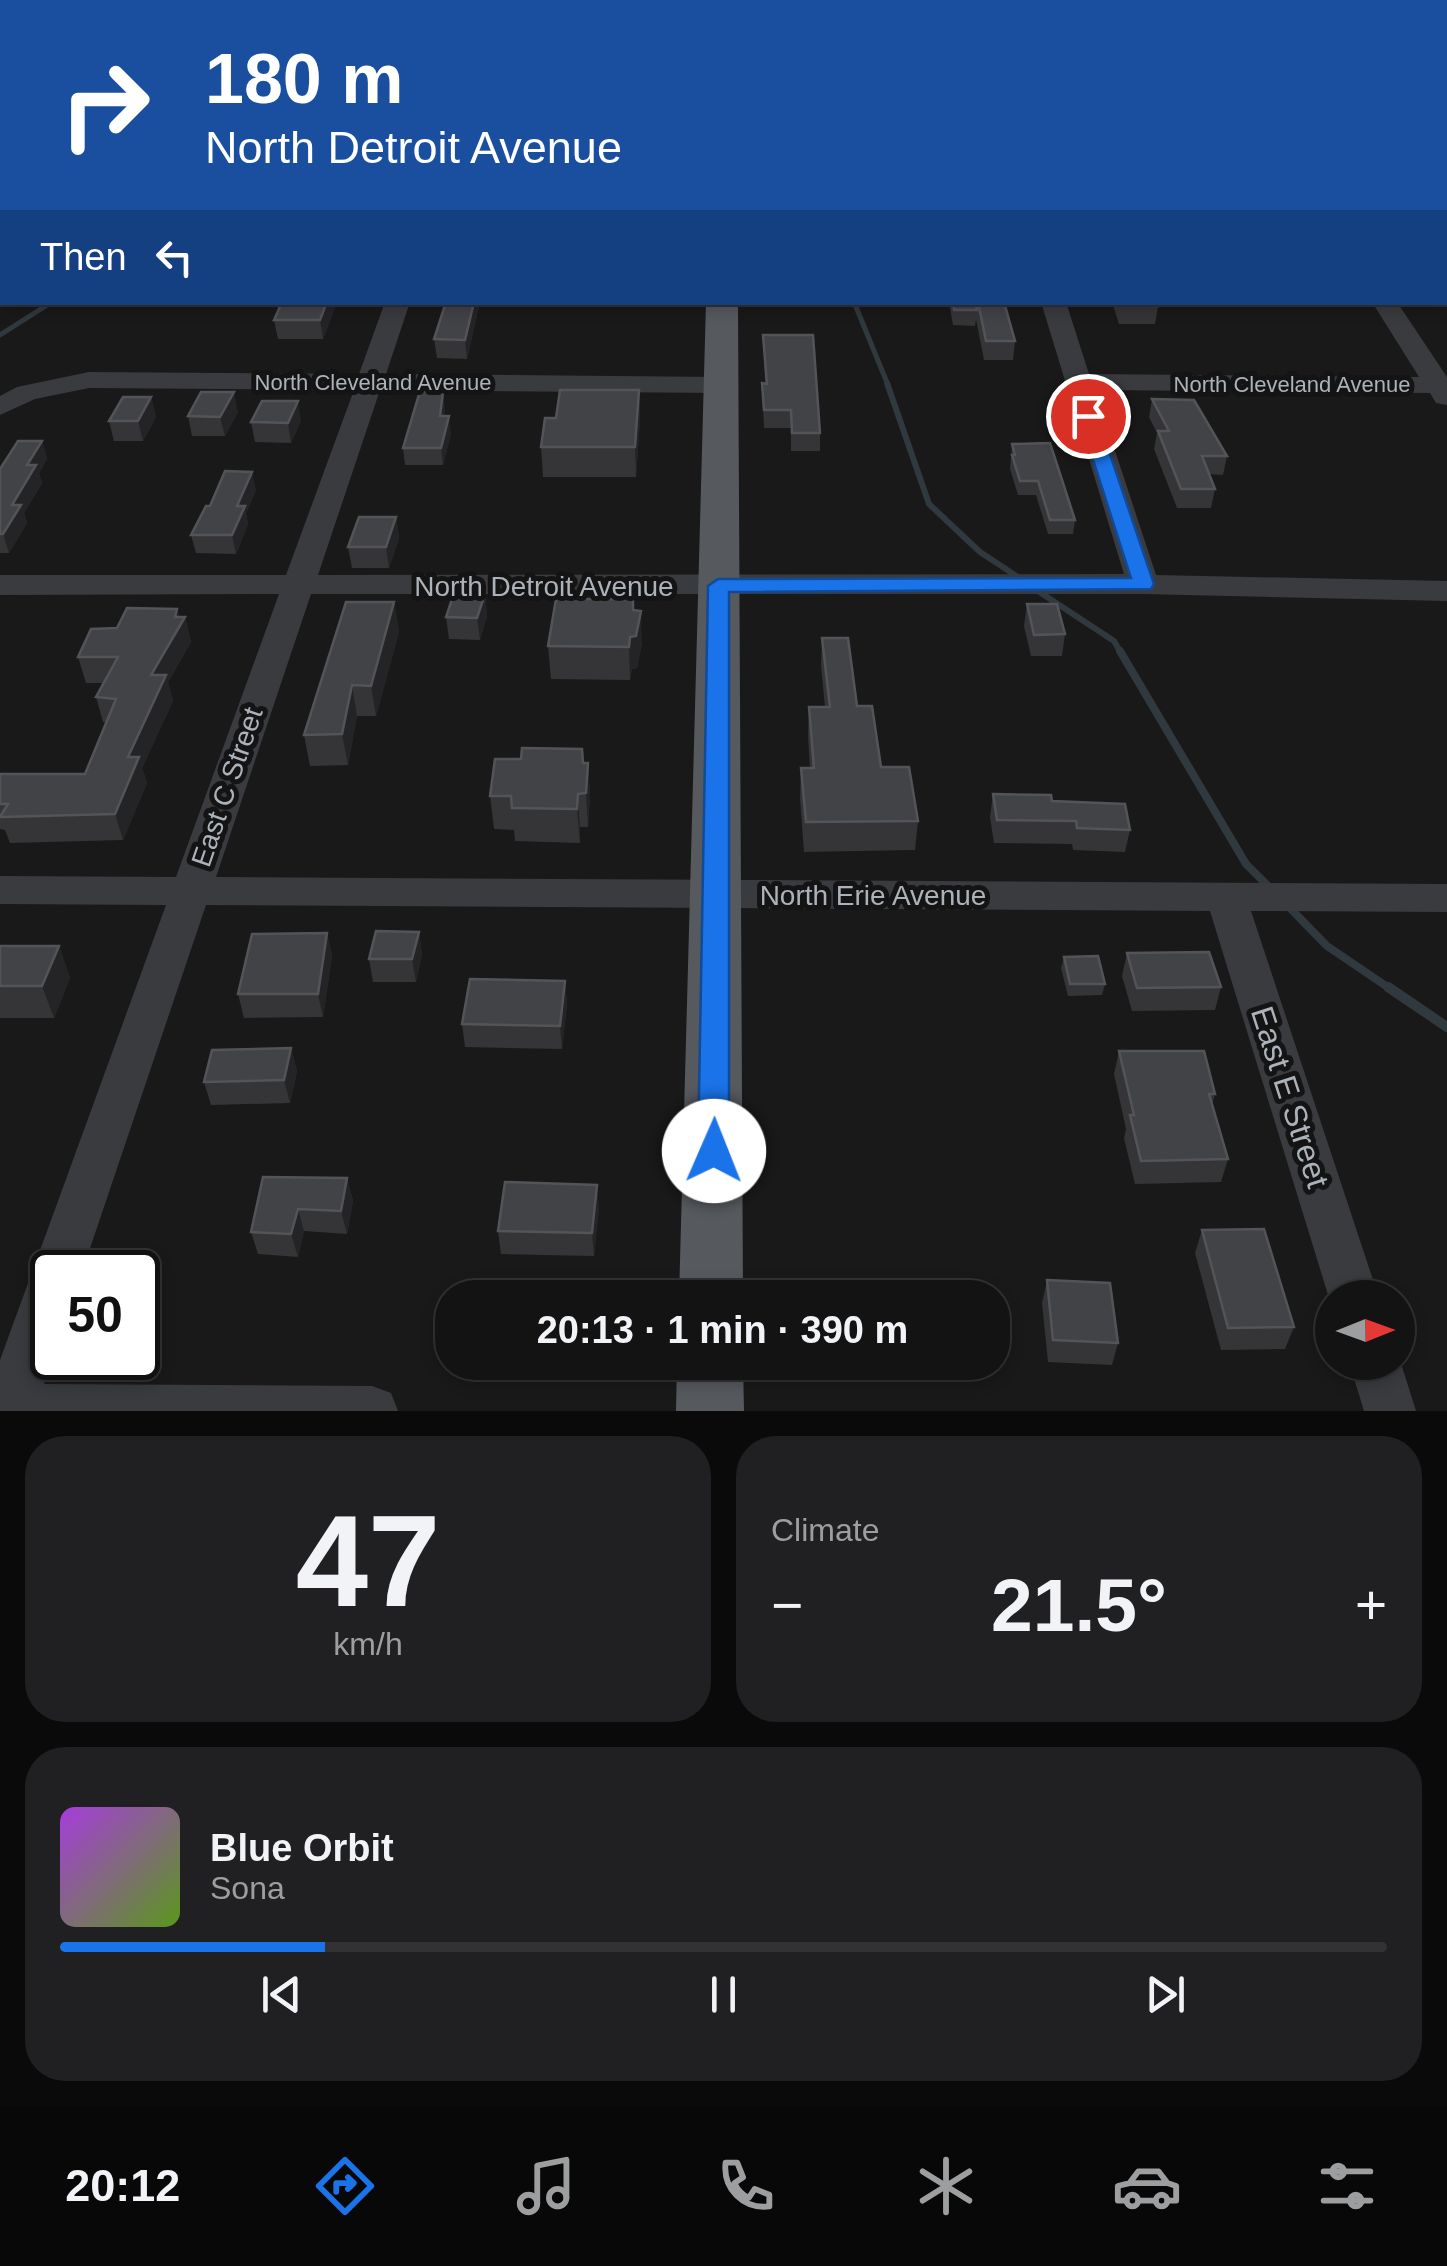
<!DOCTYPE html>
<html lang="en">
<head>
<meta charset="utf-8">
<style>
	:root { --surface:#131314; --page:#202022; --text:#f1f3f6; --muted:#9d9ea0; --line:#323234; --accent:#1a73e8 }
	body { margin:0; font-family:Arial,sans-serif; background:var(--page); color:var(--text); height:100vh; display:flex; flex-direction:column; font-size:38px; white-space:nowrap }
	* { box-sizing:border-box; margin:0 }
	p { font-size:32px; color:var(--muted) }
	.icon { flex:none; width:55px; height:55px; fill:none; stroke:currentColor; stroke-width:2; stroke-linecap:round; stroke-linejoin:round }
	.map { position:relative; height:1411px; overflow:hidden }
	.drawer { display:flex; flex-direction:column; gap:25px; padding:25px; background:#0a0a0b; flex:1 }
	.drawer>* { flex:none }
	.banner { position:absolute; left:0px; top:0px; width:1448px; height:305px; box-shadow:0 5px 15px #0003,0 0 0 2px var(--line); background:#1a4fa0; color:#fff; overflow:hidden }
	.needle { width:65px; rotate:89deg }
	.controls { position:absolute; left:1315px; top:1280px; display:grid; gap:20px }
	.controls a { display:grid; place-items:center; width:100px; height:100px; border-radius:50%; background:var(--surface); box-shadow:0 5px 15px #0003,0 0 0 2px var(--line); font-size:50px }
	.speed { position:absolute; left:30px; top:1250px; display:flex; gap:20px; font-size:50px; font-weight:700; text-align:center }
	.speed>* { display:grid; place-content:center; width:130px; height:130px; border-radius:50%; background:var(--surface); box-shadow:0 5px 15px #0003,0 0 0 2px var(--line); line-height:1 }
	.speed .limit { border:5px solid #111; border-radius:15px; background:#fff; color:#111 }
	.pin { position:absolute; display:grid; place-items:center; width:85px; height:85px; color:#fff; margin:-42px; border:5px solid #fff; border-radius:50%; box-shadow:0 2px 10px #0007 }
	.me { position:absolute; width:110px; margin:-55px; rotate:1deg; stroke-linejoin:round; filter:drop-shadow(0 0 8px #0008) }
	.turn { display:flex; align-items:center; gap:35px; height:210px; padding:0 40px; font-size:45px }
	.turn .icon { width:130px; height:130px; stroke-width:2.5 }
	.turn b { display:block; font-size:70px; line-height:85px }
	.then { display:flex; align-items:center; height:95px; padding:0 40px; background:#0003; gap:20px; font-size:38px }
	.big { font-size:75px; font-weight:700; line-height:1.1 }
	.drawer .widget { flex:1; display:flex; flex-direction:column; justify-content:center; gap:15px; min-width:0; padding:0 35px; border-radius:40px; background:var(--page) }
	.drawer .dial { align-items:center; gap:0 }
	.dial b { font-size:130px; line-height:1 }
	.song { display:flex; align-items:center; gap:30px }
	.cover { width:120px; height:120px; border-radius:15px; background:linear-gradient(135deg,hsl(280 70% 55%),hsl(90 70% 35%)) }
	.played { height:10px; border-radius:5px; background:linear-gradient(90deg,var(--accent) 20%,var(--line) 20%) }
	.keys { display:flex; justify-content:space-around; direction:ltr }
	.heat { display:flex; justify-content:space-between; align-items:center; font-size:55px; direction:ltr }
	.drawer .tiles { flex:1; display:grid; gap:25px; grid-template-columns:1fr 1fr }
	.widget:last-child { grid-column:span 2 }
	.trip { position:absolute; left:435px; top:1280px; width:575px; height:100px; border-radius:40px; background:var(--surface); box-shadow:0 5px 15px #0003,0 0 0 2px var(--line); font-weight:700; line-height:100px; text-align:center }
	.dock { display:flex; height:160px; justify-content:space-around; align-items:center; background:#080808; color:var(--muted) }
	.dock .icon { width:70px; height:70px }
	.dock .on { color:var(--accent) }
	.dock b { font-size:45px; color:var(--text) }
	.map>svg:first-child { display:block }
</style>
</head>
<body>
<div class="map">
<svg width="1447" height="1411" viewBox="0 0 1447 1411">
	<rect width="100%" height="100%" fill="#19191a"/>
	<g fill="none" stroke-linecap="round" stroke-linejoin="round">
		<!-- stream-far4 -->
		<polyline stroke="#30393d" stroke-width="4" points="698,2 705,0"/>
		<!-- stream-far3 -->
		<g stroke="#30393d" stroke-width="5">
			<polyline points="854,302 888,385"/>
			<polyline points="0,335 52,302"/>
		</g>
		<!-- stream-far2 -->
		<g stroke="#30393d" stroke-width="6">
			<polyline points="887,383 929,504 980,552 1018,577"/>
			<polyline points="1038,591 1114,641 1121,653"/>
		</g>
		<!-- stream-far1 -->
		<g stroke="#30393d" stroke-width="8">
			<polyline points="1120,651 1246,864 1271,889"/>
			<polyline points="1288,906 1327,946 1392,990"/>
		</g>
		<!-- stream -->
		<polyline stroke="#30393d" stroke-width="10" points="1388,987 1447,1027"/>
		<!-- minor -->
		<g fill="#3a3b3f" fill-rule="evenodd">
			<rect x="1445" y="33" width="2" height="10"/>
			<rect x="0" y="229" width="2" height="14"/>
			<rect x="1445" y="230" width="2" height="14"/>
			<polygon points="385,302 410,302 386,374 721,377 734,385 721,393 380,390 318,575 1124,574 1041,302 1066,302 1089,374 1419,377 1372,302 1397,302 1447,377 1447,405 1436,403 1430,393 1095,390 1156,575 1447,581 1447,601 1143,594 311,594 216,877 1447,884 1447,912 1251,911 1379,1298 1332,1298 1332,1306 1329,1298 1210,911 206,905 82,1272 52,1272 52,1357 44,1384 372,1386 391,1393 398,1411 0,1411 0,1360 166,905 0,904 0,876 176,877 279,594 0,595 0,575 286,575 354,390 89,388 35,399 0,415 0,396 17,387 89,372 359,374"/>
			<polygon points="1398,1354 1416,1411 1364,1411 1349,1362 1398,1362"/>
		</g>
		<!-- major -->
		<g fill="#56595e" fill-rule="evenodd">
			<rect x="720" y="0" width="22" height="2"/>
			<polygon points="706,302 738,302 743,1298 679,1298"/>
			<polygon points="677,1362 743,1362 744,1411 676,1411"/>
		</g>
		<!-- highway -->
		<g fill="#676a70" fill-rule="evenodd">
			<rect x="0" y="85" width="2" height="18"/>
			<rect x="1445" y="88" width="2" height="18"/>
		</g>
		<defs>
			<polyline id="rail" points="522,2 527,0"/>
		</defs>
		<!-- rail casing -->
		<use href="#rail" stroke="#4d5054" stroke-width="6"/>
		<!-- rail -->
		<use href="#rail" stroke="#141415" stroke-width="4" stroke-dasharray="12" stroke-linecap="butt"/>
	</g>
	<!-- wall -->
	<g fill="#353538">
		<polygon points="1404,0 1447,0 1447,23 1445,23 1445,2 1406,2"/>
		<polygon points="2,48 2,82 0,74 0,50"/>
		<rect x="0" y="100" width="2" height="49"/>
		<polygon points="1445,106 1447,106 1447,212 1445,209"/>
		<polygon points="337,302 323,339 278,339 274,320"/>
		<polygon points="480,302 467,359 437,358 434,339"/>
		<polygon points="949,302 1004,302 1015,341 1013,360 984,360 976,319 975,326 953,325"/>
		<polygon points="1112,302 1157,302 1158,306 1155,324 1119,324"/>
		<polygon points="763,335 820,433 820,451 791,451 791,428 764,428 762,383 765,384"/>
		<polygon points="639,390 640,419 636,477 543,477 541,447 556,418"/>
		<polygon points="151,397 156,417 143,441 114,441 109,421"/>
		<polygon points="1152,399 1227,456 1223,475 1209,474 1215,489 1211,508 1177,508 1154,449 1157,433 1149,417"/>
		<polygon points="445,409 444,416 451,434 443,465 405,465 403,448"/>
		<polygon points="238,412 225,436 192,436 188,416"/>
		<polygon points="301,421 291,443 255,442 251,422"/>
		<polygon points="42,441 47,459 39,473 42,483 24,513 27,523 9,553 0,553 0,469"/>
		<polygon points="1012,444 1075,520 1073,534 1048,534 1036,495 1018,495 1010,469"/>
		<polygon points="256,490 246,513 248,524 236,554 196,553 191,535 210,506"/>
		<polygon points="396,517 399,538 389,568 352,568 348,547"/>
		<polygon points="485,594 487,616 480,640 449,639 446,617"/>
		<polygon points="394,602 399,632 376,716 357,716 348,765 310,766 304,735"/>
		<polygon points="1027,604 1065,634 1062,656 1031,656 1024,626"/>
		<polygon points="177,609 179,617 185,617 191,642 168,682 173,701 142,768 147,783 123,840 10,843 5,830 0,829 0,774 85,774 106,723 103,722 96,697 104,683 86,683 78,657 117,628"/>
		<polygon points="633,610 642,643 637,668 632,669 630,680 551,679 548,646"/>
		<polygon points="822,638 857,706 881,767 918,821 915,850 804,852 800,798 801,768 810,768 808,736 809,707 825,707 821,666"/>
		<polygon points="583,763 588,763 590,796 588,827 580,827 580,843 515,841 514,830 494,829 490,796"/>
		<polygon points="993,794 1052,801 1130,830 1125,852 1073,850 1072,844 994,843 990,817"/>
		<polygon points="419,932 422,955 416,982 373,982 369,959"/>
		<polygon points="327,933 332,956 323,1017 244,1018 238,994"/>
		<polygon points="0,946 59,946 70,978 54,1018 0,1018"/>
		<polygon points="1127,953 1221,987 1215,1010 1132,1011 1122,976"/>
		<polygon points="1064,957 1105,984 1102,995 1068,996 1061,968"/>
		<polygon points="565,981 567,1004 562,1049 465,1047 462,1024"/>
		<polygon points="291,1048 297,1071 290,1103 211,1105 204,1082"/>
		<polygon points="1119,1051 1215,1094 1212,1105 1228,1159 1221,1182 1135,1184 1124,1138 1126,1129 1114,1074"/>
		<polygon points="347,1178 353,1201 347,1234 304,1231 298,1257 258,1254 251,1232"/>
		<polygon points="599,1207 594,1256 501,1254 498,1231"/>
		<polygon points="1202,1230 1294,1327 1285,1349 1221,1350 1195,1253"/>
		<polygon points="1047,1280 1118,1343 1112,1365 1048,1362 1042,1303"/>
	</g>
	<!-- shaded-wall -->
	<g fill="#242426">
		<polygon points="0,0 136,0 118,2 2,2 2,18 0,18"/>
		<polygon points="388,0 435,0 430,2 384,2"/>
		<polygon points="602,0 639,0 635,2 598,2"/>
		<polygon points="327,302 337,302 323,339 320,320"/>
		<polygon points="474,302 480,302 467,359 465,340"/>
		<polygon points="639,390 640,419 636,477 635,447"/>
		<polygon points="234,392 238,412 225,436 220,417"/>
		<polygon points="443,392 445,409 442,434 440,416"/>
		<polygon points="151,397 156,417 143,441 138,421"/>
		<polygon points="298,401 301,421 291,443 288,423"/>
		<polygon points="449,416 451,434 443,465 441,448"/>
		<polygon points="42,441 47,459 39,473 42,483 24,513 27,523 9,553 3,534 12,505 27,465"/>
		<polygon points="252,472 256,490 246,513 248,524 236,554 232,535 237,506"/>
		<polygon points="396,517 399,538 389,568 386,547"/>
		<polygon points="485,594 487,616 480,640 477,618"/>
		<polygon points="394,602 399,632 376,716 371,686"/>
		<polygon points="177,609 181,624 185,617 191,642 168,682 173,701 142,768 147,783 123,840 115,814 151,675"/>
		<polygon points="641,611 642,643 637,668 632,669 630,680 629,647 630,637 634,636"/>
		<polygon points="352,685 357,716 348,765 342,734"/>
		<polygon points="588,763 590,796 588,827 586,793"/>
		<polygon points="578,794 580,827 580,843 577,809"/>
		<polygon points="419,932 422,955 416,982 412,959"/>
		<polygon points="327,933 332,956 323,1017 318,994"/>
		<polygon points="59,946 70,978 54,1018 42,986"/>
		<polygon points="565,981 567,1004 562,1049 560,1026"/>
		<polygon points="291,1048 297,1071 290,1103 284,1080"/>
		<polygon points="347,1178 353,1201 347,1234 341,1211"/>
		<polygon points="597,1185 599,1207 594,1256 592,1233"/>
		<polygon points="298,1209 304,1231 298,1257 291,1234"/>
	</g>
	<!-- building -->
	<g fill="#424346" stroke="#525458" stroke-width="2.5">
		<polygon points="95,0 388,0 384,2 95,2"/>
		<polygon points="547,0 602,0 598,2 542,2"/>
		<polygon points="787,0 1139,0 1140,2 787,2"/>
		<polygon points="1412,0 1447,0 1447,15 1445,15 1445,2 1415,2"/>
		<rect x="0" y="100" width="2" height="24"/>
		<rect x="1445" y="106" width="2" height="61"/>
		<polygon points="282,302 327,302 320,320 274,320"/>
		<polygon points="446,302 474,302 465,340 434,339"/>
		<polygon points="953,302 975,302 977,310 954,310"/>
		<polygon points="978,302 1004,302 1015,341 986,341"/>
		<polygon points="1121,302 1157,302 1158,306 1122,305"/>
		<polygon points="763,335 813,335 820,433 792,433 791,410 764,410 762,383 767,384"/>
		<polygon points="560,390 639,390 635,447 541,447 545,418 556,418"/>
		<polygon points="420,391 443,392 440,416 449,416 441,448 403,448"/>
		<polygon points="201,392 234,392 220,417 188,416"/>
		<polygon points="123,397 151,397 138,421 109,421"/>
		<polygon points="1152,399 1194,400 1227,456 1202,456 1215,489 1181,489 1158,431 1169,431"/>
		<polygon points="262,401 298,401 288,423 251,422"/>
		<polygon points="18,441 42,441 27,465 36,465 12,505 21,505 3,534 0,534 0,469"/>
		<polygon points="1050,443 1075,520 1050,520 1038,481 1020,481 1012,455 1015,455 1012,444"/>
		<polygon points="225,471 252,472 237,506 245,506 232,535 191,535 206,506 210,506"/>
		<polygon points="359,517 396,517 386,547 348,547"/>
		<polygon points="454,593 485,594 477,618 446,617"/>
		<polygon points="556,599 633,599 633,610 641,611 636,636 630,637 629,647 548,646"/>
		<polygon points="346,602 394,602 371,686 352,685 342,734 304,735"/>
		<polygon points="1027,604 1057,604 1065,634 1034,635"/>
		<polygon points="127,608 177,609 175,617 185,617 151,675 166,675 128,757 139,757 115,814 0,817 8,804 0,804 0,774 85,774 116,699 96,697 118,657 78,657 91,629 117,628"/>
		<polygon points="822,638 848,638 857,706 872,706 881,767 909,767 918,821 806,822 801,768 814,768 809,707 830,707"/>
		<polygon points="522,748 582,749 583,763 588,763 586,793 578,794 577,809 512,808 511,796 490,796 495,759 521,759"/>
		<polygon points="993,794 1051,795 1052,801 1125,804 1130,830 1077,828 1076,821 997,820"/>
		<polygon points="376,931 419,932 412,959 369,959"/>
		<polygon points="327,933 318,994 238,994 252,934"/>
		<polygon points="0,946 59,946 42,986 0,986"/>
		<polygon points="1209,952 1221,987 1137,988 1127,953"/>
		<polygon points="1098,956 1105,984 1070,984 1064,957"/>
		<polygon points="470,979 565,981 560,1026 462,1024"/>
		<polygon points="291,1048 284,1080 204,1082 212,1050"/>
		<polygon points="1119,1051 1204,1051 1215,1094 1209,1094 1228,1159 1141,1161 1130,1115 1134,1115"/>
		<polygon points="263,1177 347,1178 341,1211 298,1209 291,1234 251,1232"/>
		<polygon points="505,1182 597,1185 592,1233 498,1231"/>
		<polygon points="1264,1229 1294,1327 1228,1328 1202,1230"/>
		<polygon points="1047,1280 1110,1283 1118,1343 1053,1340"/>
	</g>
	<!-- route -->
	<polygon fill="#1a73e8" stroke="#114b97" stroke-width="2.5" points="1088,410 1097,416 1154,584 1151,589 729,592 729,1151 724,1160 714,1164 703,1160 698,1151 708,586 718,579 1131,578 1079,416"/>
	<g text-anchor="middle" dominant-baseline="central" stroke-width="10" stroke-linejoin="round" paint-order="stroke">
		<!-- far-street labels -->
		<g font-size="22" fill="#acb2b9" stroke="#141415">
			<text x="373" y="382">North Cleveland Avenue</text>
			<text x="1292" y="384">North Cleveland Avenue</text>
		</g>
		<!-- street labels -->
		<g font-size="28" fill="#acb2b9" stroke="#141415">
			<text x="544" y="586">North Detroit Avenue</text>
			<text transform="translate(227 787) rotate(-71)">East C Street</text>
			<text x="873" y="895">North Erie Avenue</text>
		</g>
		<!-- near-street labels -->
		<g font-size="32" fill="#acb2b9" stroke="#141415">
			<text transform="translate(1290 1097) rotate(72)">East E Street</text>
		</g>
	</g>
</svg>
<div class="controls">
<a><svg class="needle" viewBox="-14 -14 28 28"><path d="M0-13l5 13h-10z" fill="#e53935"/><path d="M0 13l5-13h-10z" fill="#9d9ea0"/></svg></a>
</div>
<div class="speed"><div class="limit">50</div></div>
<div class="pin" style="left:1088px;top:416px;background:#d93025"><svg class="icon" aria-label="arrive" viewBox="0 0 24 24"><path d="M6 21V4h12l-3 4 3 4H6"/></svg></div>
<svg class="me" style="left:714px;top:1151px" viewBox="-20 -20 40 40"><circle r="19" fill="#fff"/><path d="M0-13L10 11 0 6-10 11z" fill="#1a73e8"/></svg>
<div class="trip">20:13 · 1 min · 390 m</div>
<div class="banner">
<div class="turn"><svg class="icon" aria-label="right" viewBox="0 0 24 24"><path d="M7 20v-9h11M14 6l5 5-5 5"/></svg><div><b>180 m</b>North Detroit Avenue</div></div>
<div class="then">Then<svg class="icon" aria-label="left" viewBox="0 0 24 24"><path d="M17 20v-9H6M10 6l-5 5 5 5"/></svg></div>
</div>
</div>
<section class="drawer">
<div class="tiles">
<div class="widget dial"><b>47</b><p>km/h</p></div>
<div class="widget"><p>Climate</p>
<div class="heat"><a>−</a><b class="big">21.5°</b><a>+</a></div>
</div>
<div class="widget">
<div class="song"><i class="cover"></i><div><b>Blue Orbit</b><p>Sona</p></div></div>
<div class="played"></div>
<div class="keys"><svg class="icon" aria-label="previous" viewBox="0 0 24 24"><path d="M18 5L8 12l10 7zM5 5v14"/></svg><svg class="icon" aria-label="pause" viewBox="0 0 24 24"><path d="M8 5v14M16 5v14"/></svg><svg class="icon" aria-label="next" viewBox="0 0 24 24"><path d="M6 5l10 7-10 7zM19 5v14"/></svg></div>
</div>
</div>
</section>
<nav class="dock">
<b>20:12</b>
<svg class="icon on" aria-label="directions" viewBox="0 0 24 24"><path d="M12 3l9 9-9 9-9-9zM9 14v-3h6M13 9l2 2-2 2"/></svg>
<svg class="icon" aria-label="music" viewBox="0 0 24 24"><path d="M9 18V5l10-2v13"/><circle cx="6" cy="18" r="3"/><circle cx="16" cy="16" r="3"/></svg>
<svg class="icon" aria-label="phone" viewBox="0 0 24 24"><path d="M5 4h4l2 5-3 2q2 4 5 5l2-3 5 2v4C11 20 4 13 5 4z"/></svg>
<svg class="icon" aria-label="climate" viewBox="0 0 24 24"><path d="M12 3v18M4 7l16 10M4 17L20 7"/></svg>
<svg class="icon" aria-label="car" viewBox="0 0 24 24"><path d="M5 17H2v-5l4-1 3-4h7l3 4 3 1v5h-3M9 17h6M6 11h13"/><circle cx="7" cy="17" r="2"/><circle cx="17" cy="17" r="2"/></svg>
<svg class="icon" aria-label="filters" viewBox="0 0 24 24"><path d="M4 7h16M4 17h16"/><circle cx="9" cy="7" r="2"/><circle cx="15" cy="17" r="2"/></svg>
</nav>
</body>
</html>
